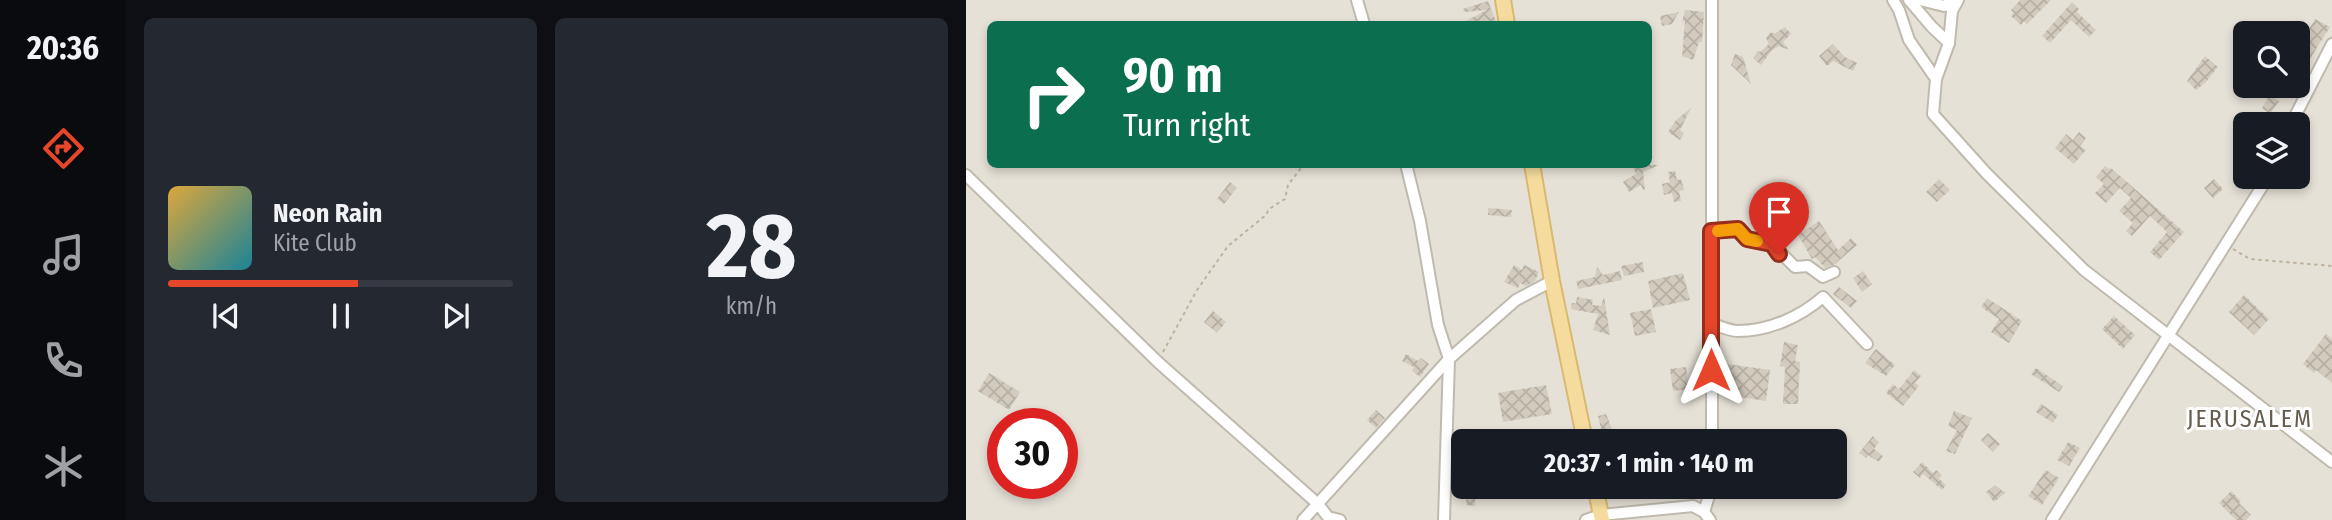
<!DOCTYPE html>
<html lang="en">
<head>
<meta charset="utf-8">
<style>
	:root { --surface:#171b24; --page:#242831; --text:#f1f3f6; --muted:#9ea1a6; --line:#363941; --accent:#e7462b }
	body { margin:0; font-family:"Fira Sans Condensed",sans-serif; background:var(--page); color:var(--text); height:100vh; display:flex; flex-direction:column; font-size:26px; white-space:nowrap }
	* { box-sizing:border-box; margin:0 }
	p { font-size:23px; color:var(--muted) }
	.icon { flex:none; width:38px; height:38px; fill:none; stroke:currentColor; stroke-width:2; stroke-linecap:round; stroke-linejoin:round }
	.map { position:relative; flex:1; overflow:hidden }
	.side { display:flex; flex-direction:column; gap:18px; padding:18px; background:#0d0f14; width:840px }
	.side>* { flex:none }
	.banner { position:absolute; left:21px; top:21px; width:665px; height:147px; border-radius:10px; box-shadow:0 4px 10px #0003; background:#0b6e4f; color:#fff; overflow:hidden }
	.buttons { position:absolute; left:1267px; top:21px; display:grid; gap:14px }
	.buttons a { display:grid; place-items:center; width:77px; height:77px; border-radius:10px; background:var(--surface); box-shadow:0 4px 10px #0003; font-size:35px }
	.speed { position:absolute; left:21px; top:408px; display:flex; gap:14px; font-size:35px; font-weight:700; text-align:center }
	.speed>* { display:grid; place-content:center; width:91px; height:91px; border-radius:50%; background:var(--surface); box-shadow:0 4px 10px #0003; line-height:1 }
	.speed .limit { border:10px solid #d22; background:#fff; color:#111 }
	.pin { position:absolute; display:grid; place-items:center; width:60px; height:60px; color:#fff; margin:-72px -30px; border-radius:50% 50% 50% 0; rotate:-45deg; box-shadow:0 0 7px #0007 }
	.pin .icon { rotate:45deg }
	.me { position:absolute; width:77px; margin:-38px; rotate:0deg; stroke-linejoin:round; filter:drop-shadow(0 0 5px #0008) }
	.turn { display:flex; align-items:center; gap:24px; height:147px; padding:0 21px; font-size:32px }
	.turn .icon { width:91px; height:91px; stroke-width:2.5 }
	.turn b { display:block; font-size:49px; line-height:60px }
	.side .card { flex:1; display:flex; flex-direction:column; justify-content:center; gap:10px; min-width:0; padding:0 24px; border-radius:10px; background:var(--page) }
	.side .dial { align-items:center; gap:0 }
	.dial b { font-size:91px; line-height:1 }
	.song { display:flex; align-items:center; gap:21px }
	.cover { width:84px; height:84px; border-radius:10px; background:linear-gradient(135deg,hsl(40 70% 55%),hsl(190 70% 35%)) }
	.played { height:7px; border-radius:4px; background:linear-gradient(90deg,var(--accent) 55%,var(--line) 55%) }
	.keys { display:flex; justify-content:space-around; direction:ltr }
	.side .tiles { flex:1; display:grid; gap:18px; grid-template-columns:repeat(2,1fr) }
	.trip { position:absolute; left:485px; top:429px; width:396px; height:70px; border-radius:10px; background:var(--surface); box-shadow:0 4px 10px #0003; font-weight:700; line-height:70px; text-align:center }
	main { display:flex; flex:1; min-height:0 }
	.tab-bar { display:flex; flex-direction:column; width:126px; justify-content:space-around; align-items:center; background:#090b0e; color:var(--muted) }
	.tab-bar .icon { width:49px; height:49px }
	.tab-bar .active { color:var(--accent) }
	.tab-bar b { font-size:32px; color:var(--text) }
	.map>svg:first-child { display:block }
</style>
</head>
<body>
<main>
<nav class="tab-bar">
<b>20:36</b>
<svg class="icon active" aria-label="directions" viewBox="0 0 24 24"><path d="M12 3l9 9-9 9-9-9zM9 14v-3h6M13 9l2 2-2 2"/></svg>
<svg class="icon" aria-label="music" viewBox="0 0 24 24"><path d="M9 18V5l10-2v13"/><circle cx="6" cy="18" r="3"/><circle cx="16" cy="16" r="3"/></svg>
<svg class="icon" aria-label="phone" viewBox="0 0 24 24"><path d="M5 4h4l2 5-3 2q2 4 5 5l2-3 5 2v4C11 20 4 13 5 4z"/></svg>
<svg class="icon" aria-label="climate" viewBox="0 0 24 24"><path d="M12 3v18M4 7l16 10M4 17L20 7"/></svg>
</nav>
<section class="side">
<div class="tiles">
<div class="card">
<div class="song"><i class="cover"></i><div><b>Neon Rain</b><p>Kite Club</p></div></div>
<div class="played"></div>
<div class="keys"><svg class="icon" aria-label="previous" viewBox="0 0 24 24"><path d="M18 5L8 12l10 7zM5 5v14"/></svg><svg class="icon" aria-label="pause" viewBox="0 0 24 24"><path d="M8 5v14M16 5v14"/></svg><svg class="icon" aria-label="next" viewBox="0 0 24 24"><path d="M6 5l10 7-10 7zM19 5v14"/></svg></div>
</div>
<div class="card dial"><b>28</b><p>km/h</p></div>
</div>
</section>
<div class="map">
<svg width="1366" height="520" viewBox="0 0 1366 520">
	<defs>
		<pattern id="building-cross-hatch" width="8" height="8" patternUnits="userSpaceOnUse" patternTransform="scale(1.75)"><rect width="8" height="8" fill="#d3cbbe"/><path d="M0 0l8 8M0 8l8-8" fill="none" stroke="#b6afa4"/></pattern>
	</defs>
	<rect width="100%" height="100%" fill="#f2efe8"/>
	<!-- residential -->
	<path fill="#e6e1d7" fill-rule="evenodd" d="M0,0H1366V520H0ZM24,24H682V164H24ZM1279,33H1332V86H1279ZM1279,124H1332V177H1279ZM37,424H96V483H37ZM497,441H868V486H497Z"/>
	<!-- building -->
	<g fill="url(#building-cross-hatch)">
		<polygon points="1054,0 1085,0 1061,24 1058,21 1055,25 1045,16 1048,13 1045,10"/>
		<polygon points="522,1 531,24 494,24 521,10 498,12 497,9"/>
		<polygon points="1106,2 1113,9 1111,12 1130,30 1123,37 1105,20 1084,43 1076,36"/>
		<polygon points="719,10 738,12 736,42 733,42 727,60 716,56 719,21 716,22"/>
		<polygon points="713,12 706,24 696,26 694,16"/>
		<polygon points="1349,19 1364,27 1332,78 1332,48"/>
		<polygon points="819,27 825,34 817,42 823,50 813,46 806,50 795,65 787,58 792,51 794,52 803,44 800,38 805,32 808,34"/>
		<polygon points="867,44 879,57 891,63 887,71 867,61 861,66 853,56"/>
		<polygon points="769,54 777,57 785,84 765,65"/>
		<polygon points="1239,56 1252,67 1239,83 1230,90 1221,81"/>
		<polygon points="1304,95 1313,101 1304,114 1296,108"/>
		<polygon points="725,108 714,130 718,133 714,140 702,132 710,120"/>
		<polygon points="1113,132 1120,138 1114,146 1120,150 1108,164 1089,148 1100,134 1107,140"/>
		<polygon points="672,164 693,165 677,172 679,189 677,190 675,185 663,192 657,182 670,174 667,167"/>
		<polygon points="1139,166 1143,169 1145,168 1218,232 1193,260 1184,252 1201,232 1184,216 1166,236 1160,231 1167,223 1153,211 1165,198 1154,188 1140,203 1129,193 1138,184 1130,177"/>
		<polygon points="709,171 711,180 715,179 718,190 713,191 715,201 708,202 706,193 698,195 696,184 704,182 702,172"/>
		<polygon points="973,179 984,190 971,202 960,192"/>
		<polygon points="1248,179 1257,189 1247,198 1238,188"/>
		<polygon points="264,182 271,188 258,204 251,199"/>
		<polygon points="814,193 817,202 811,203 818,215 807,221 799,198"/>
		<polygon points="522,208 546,210 545,217 522,215"/>
		<polygon points="853,221 872,250 885,238 891,245 869,264 859,268 849,257 846,259 832,235"/>
		<polygon points="677,262 678,272 658,276 655,266"/>
		<polygon points="548,265 556,270 558,265 573,272 569,281 560,286 554,283 552,288 538,282"/>
		<polygon points="631,267 637,275 654,271 656,280 612,289 610,281 629,277"/>
		<polygon points="897,271 906,284 896,292 887,278"/>
		<polygon points="717,273 724,300 687,308 682,281"/>
		<polygon points="873,287 891,301 885,308 867,294"/>
		<polygon points="1278,295 1303,319 1288,335 1263,312"/>
		<polygon points="611,297 627,300 626,305 635,306 638,297 644,335 627,330 632,314 605,309 606,303 610,303"/>
		<polygon points="1021,298 1056,321 1043,343 1025,332 1033,319 1015,307"/>
		<polygon points="685,309 690,332 669,336 664,313"/>
		<polygon points="247,311 260,322 251,333 238,322"/>
		<polygon points="1148,316 1169,335 1157,349 1136,329"/>
		<polygon points="1360,334 1366,339 1366,383 1350,370 1348,373 1337,364"/>
		<polygon points="818,342 832,345 829,361 834,362 832,404 817,404 819,367 814,366"/>
		<polygon points="910,349 929,365 920,376 899,363"/>
		<polygon points="440,354 452,361 455,358 463,364 454,377 446,371 448,367 436,361"/>
		<polygon points="754,363 804,370 800,401 754,394"/>
		<polygon points="720,367 723,389 707,391 704,369"/>
		<polygon points="1070,368 1097,386 1093,392 1065,374"/>
		<polygon points="948,370 955,376 949,383 953,386 937,406 920,393 927,384 933,389"/>
		<polygon points="23,373 54,392 43,410 12,391"/>
		<polygon points="580,385 586,414 537,422 532,393"/>
		<polygon points="1075,404 1092,415 1087,423 1070,412"/>
		<polygon points="410,410 419,418 410,428 401,420"/>
		<polygon points="988,411 1006,418 989,454 980,451 991,430 982,426"/>
		<polygon points="640,414 648,434 646,434 647,441 638,441 632,416"/>
		<polygon points="596,429 597,441 582,441 581,431"/>
		<polygon points="1022,433 1034,444 1027,452 1015,440"/>
		<polygon points="907,436 913,442 908,449 917,456 913,462 902,455 900,458 893,453"/>
		<polygon points="1102,442 1114,448 1103,466 1091,460"/>
		<polygon points="956,462 967,473 970,470 976,475 973,479 980,485 976,490 957,474 954,478 947,472"/>
		<polygon points="1080,470 1093,478 1076,505 1062,496"/>
		<polygon points="1029,485 1039,493 1028,502 1020,492"/>
		<polygon points="501,486 510,486 509,506 500,505"/>
		<polygon points="1265,491 1275,501 1273,503 1285,515 1280,520 1270,520 1253,503"/>
	</g>
	<g fill="none" stroke-linecap="round" stroke-linejoin="round">
		<defs>
			<g id="minor">
				<polyline points="391,0 398,24"/>
				<polyline points="927,0 933,10 943,40 970,79 967,114 1021,174 1118,270 1366,462"/>
				<polyline points="943,0 966,27 983,43"/>
				<polyline points="954,0 978,6 989,0"/>
				<polyline points="970,79 983,43 986,11 992,0"/>
				<polyline points="1325,124 1366,44"/>
				<polyline points="440,164 454,221 472,325 483,359 478,520"/>
				<polyline points="0,175 193,363 352,504 362,517 374,520"/>
				<polyline points="745,231 772,229 781,239 806,244 829,267 842,266 857,277 868,272"/>
				<path d="M745,323C753,326 763,331 772,331C803,331 834,317 857,297L901,344"/>
				<polyline points="746,441 746,0"/>
				<polyline points="738,512 746,486"/>
				<polyline points="337,520 483,359 550,300 586,281"/>
				<polyline points="620,520 635,515 727,506 738,512 744,520"/>
				<polyline points="1086,520 1302,177"/>
			</g>
			<g id="major">
				<polyline points="537,0 541,24"/>
				<polyline points="566,164 586,281 619,441"/>
				<polyline points="629,486 636,520"/>
			</g>
		</defs>
		<!-- minor casing -->
		<use href="#minor" stroke="#c0baae" stroke-width="14"/>
		<!-- major casing -->
		<use href="#major" stroke="#d9b970" stroke-width="18"/>
		<!-- path -->
		<g stroke="#beb29e" stroke-width="2" stroke-dasharray="3.5 3.5" stroke-linecap="butt">
			<polyline points="1267,249 1284,259 1366,266"/>
			<polyline points="197,352 231,290 262,246 300,215 303,209 319,199 322,185 338,164"/>
		</g>
		<!-- minor -->
		<use href="#minor" stroke="#fff" stroke-width="10"/>
		<!-- major -->
		<use href="#major" stroke="#f5dc9e" stroke-width="14"/>
	</g>
	<g fill="none" stroke-linecap="round" stroke-linejoin="round">
		<defs>
			<polyline id="route" points="745,370 745,231 772,229 781,239 806,244 813,254"/>
		</defs>
		<!-- route casing -->
		<use href="#route" stroke="#962e1c" stroke-width="18"/>
		<!-- route -->
		<use href="#route" stroke="#e7462b" stroke-width="12"/>
		<!-- slow -->
		<polyline stroke="#f59e0b" stroke-width="12" points="752,231 772,229 781,239 791,241"/>
	</g>
	<g text-anchor="middle" dominant-baseline="central" stroke-width="6" stroke-linejoin="round" paint-order="stroke">
		<!-- quarter labels -->
		<g font-size="24" letter-spacing="2" fill="#675d4f" stroke="#fff">
			<text x="1284" y="419">JERUSALEM</text>
		</g>
	</g>
</svg>
<div class="buttons">
<a><svg class="icon" aria-label="search" viewBox="0 0 24 24"><circle cx="10" cy="10" r="6"/><path d="M15 15l6 6"/></svg></a>
<a><svg class="icon" aria-label="layers" viewBox="0 0 24 24"><path d="M12 4l9 5-9 5-9-5zM3 14l9 5 9-5"/></svg></a>
</div>
<div class="speed"><div class="limit">30</div></div>
<div class="pin" style="left:813px;top:254px;background:#d93025"><svg class="icon" aria-label="arrive" viewBox="0 0 24 24"><path d="M6 21V4h12l-3 4 3 4H6"/></svg></div>
<svg class="me" style="left:745px;top:370px" viewBox="-20 -20 40 40"><path d="M0-17L14 15 0 8-14 15z" fill="#e7462b" stroke="#fff" stroke-width="4"/></svg>
<div class="trip">20:37 · 1 min · 140 m</div>
<div class="banner">
<div class="turn"><svg class="icon" aria-label="right" viewBox="0 0 24 24"><path d="M7 20v-9h11M14 6l5 5-5 5"/></svg><div><b>90 m</b>Turn right</div></div>
</div>
</div>
</main>
</body>
</html>
